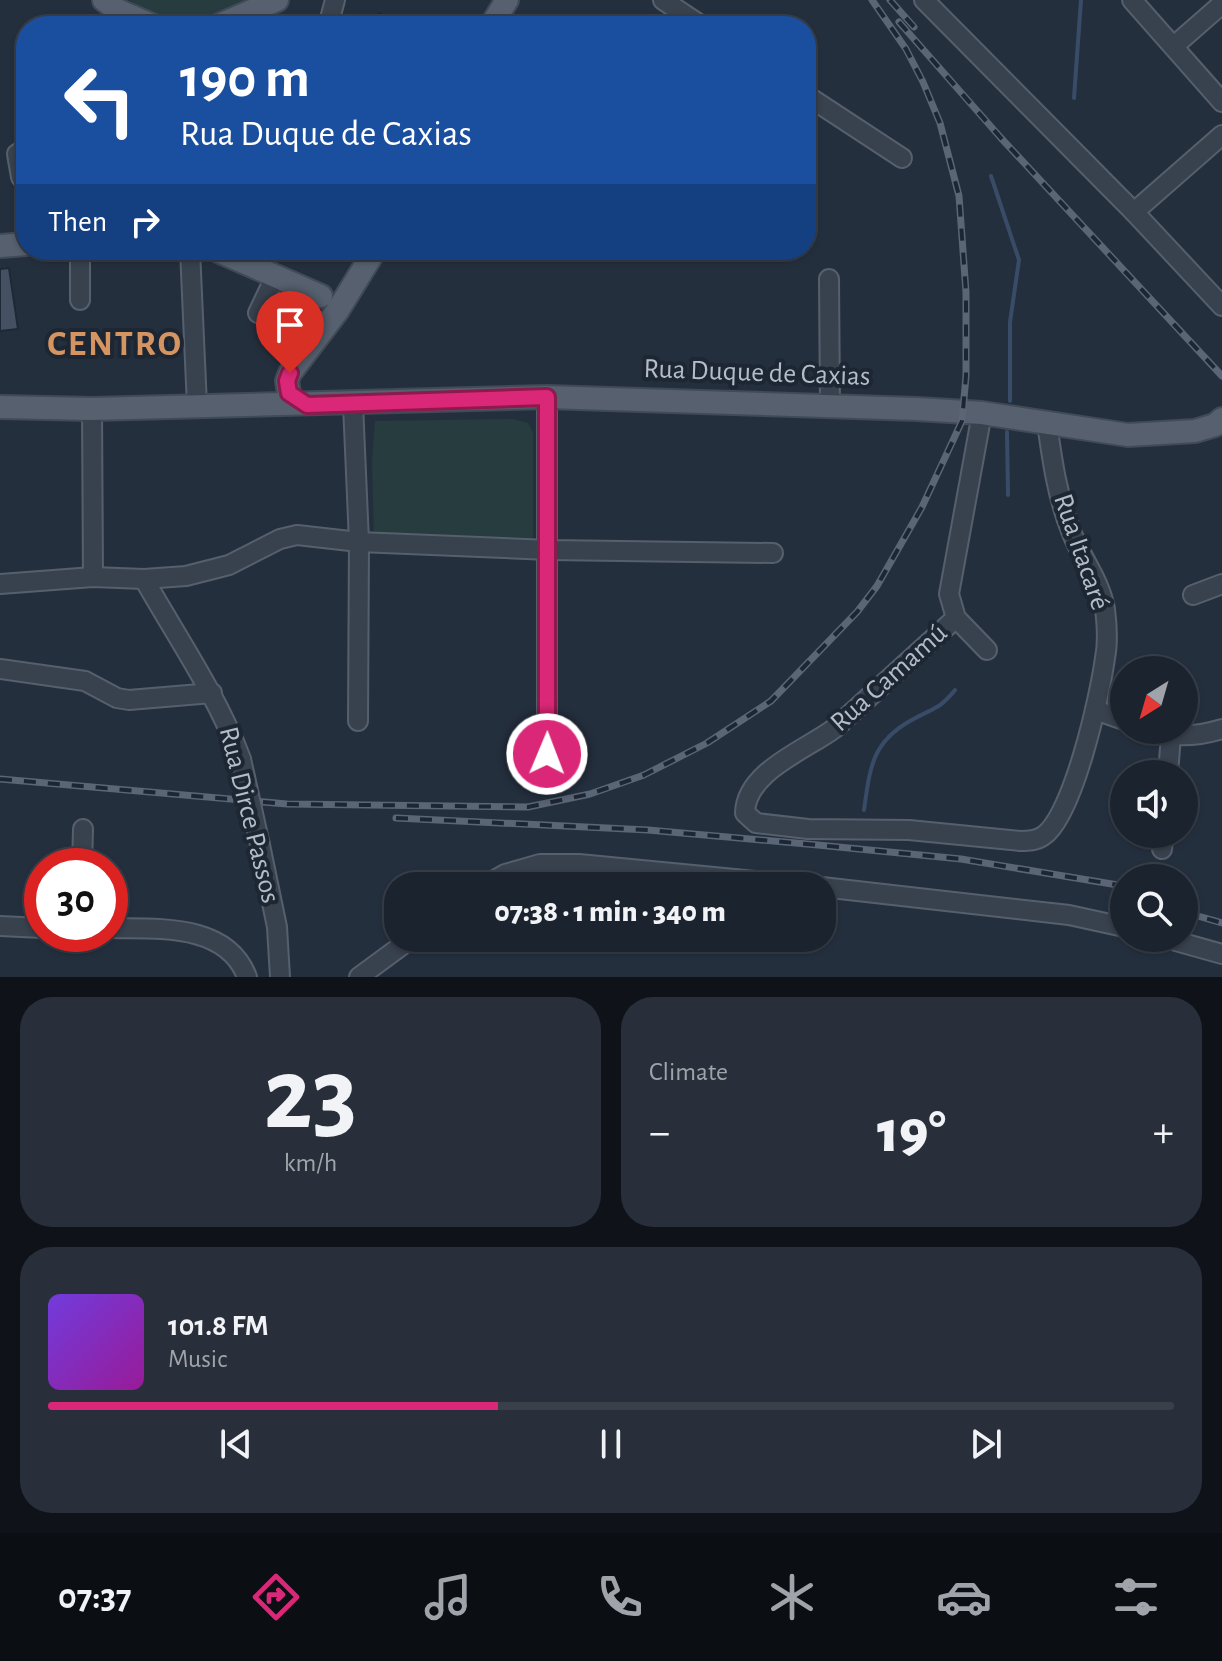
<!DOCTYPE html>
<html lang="en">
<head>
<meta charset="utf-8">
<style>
	:root { --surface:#1b232e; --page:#282f3a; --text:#f1f3f6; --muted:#a0a4aa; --line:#39404a; --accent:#db2777 }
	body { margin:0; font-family:"Alegreya Sans",sans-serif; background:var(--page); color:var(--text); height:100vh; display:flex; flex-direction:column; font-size:30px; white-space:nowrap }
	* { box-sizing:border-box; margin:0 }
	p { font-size:26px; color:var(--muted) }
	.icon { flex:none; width:44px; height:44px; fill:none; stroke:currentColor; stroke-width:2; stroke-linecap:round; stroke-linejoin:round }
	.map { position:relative; height:977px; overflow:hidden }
	.side { display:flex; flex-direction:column; gap:20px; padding:20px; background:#0f1319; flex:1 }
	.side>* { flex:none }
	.guide { position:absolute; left:16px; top:16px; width:800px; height:244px; border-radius:32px; box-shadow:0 2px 6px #0004,0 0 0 2px var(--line); background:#1a4fa0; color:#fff; overflow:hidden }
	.needle { width:52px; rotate:217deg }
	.tools { position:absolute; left:1110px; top:656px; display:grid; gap:16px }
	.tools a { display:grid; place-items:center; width:88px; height:88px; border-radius:50%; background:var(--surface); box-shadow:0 2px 6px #0004,0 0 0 2px var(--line); font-size:40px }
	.speed { position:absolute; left:24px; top:848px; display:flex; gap:16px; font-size:40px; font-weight:700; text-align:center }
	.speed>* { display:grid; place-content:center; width:104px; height:104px; border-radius:50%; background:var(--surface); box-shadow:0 2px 6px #0004,0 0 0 2px var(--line); line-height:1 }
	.speed .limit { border:12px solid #d22; background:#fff; color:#111 }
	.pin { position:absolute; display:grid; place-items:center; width:68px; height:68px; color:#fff; margin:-82px -34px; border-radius:50% 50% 50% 0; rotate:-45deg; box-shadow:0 0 8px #0007 }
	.pin .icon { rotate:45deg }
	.me { position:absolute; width:88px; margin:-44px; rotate:1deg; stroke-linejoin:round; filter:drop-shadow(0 0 6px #0008) }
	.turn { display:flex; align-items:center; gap:28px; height:168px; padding:0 32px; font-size:36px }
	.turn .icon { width:104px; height:104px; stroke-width:2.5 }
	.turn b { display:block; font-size:56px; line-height:68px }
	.then { display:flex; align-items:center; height:76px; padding:0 32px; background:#0003; gap:16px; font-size:30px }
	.big { font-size:60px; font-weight:800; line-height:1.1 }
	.side .tile { flex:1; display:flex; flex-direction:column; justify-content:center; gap:12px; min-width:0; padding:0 28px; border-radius:32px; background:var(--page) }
	.side .dial { align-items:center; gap:0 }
	.dial b { font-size:104px; line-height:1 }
	.song { display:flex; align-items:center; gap:24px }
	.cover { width:96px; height:96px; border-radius:12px; background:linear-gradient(135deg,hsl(260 70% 55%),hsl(300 70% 35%)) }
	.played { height:8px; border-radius:4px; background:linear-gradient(90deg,var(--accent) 40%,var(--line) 40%) }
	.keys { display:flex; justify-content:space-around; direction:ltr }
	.heat { display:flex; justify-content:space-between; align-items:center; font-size:44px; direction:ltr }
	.side .tiles { flex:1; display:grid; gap:20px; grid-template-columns:1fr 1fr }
	.tile:last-child { grid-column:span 2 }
	.trip { position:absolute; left:384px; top:872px; width:452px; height:80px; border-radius:32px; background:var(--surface); box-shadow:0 2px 6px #0004,0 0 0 2px var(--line); font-weight:800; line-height:80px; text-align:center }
	.tab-bar { display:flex; height:128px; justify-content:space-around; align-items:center; background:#0b0e12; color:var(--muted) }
	.tab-bar .icon { width:56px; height:56px }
	.tab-bar .on { color:var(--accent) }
	.tab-bar b { font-size:36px; color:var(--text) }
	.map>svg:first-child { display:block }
</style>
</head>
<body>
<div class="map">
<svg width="1222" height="977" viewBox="0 0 1222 977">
	<rect width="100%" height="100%" fill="#242f3e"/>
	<!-- green -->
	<g fill="#263c3f">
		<path d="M129,0H251C199,18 179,33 129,0Z"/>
		<polygon points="513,419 528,423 533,433 533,544 374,536 372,464 375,421"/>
	</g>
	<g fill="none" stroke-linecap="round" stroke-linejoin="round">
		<!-- stream -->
		<g stroke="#394c67" stroke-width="4">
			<polyline points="1074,98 1081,0"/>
			<polyline points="991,176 1019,260 1010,322 1010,401"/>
			<polyline points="1007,432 1008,495"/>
			<path d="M864,810C870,769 871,743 910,721C932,708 938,711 955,690"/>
		</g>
	</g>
	<!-- building -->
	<g fill="#455162" stroke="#1f2835" stroke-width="2">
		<polygon points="379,13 402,26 368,26"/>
		<polygon points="9,268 18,329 0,331 0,269"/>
	</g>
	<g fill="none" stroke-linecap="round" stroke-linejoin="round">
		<defs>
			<g id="minor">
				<polyline points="663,0 702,26"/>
				<polyline points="924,0 1134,212 1222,306"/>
				<polyline points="1132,0 1222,102"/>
				<polyline points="328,26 335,0"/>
				<polyline points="1174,46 1222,4"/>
				<polyline points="806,95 902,158"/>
				<polyline points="26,148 17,154 21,177 26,183"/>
				<polyline points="1134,212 1222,135"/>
				<polyline points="190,250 197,406"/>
				<polyline points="829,279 830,405"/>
				<polyline points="80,300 80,250"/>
				<polyline points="258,313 276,275"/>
				<polyline points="547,397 547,754"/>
				<polyline points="353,404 359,542 358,721"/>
				<polyline points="92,409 93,577"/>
				<polyline points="982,413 949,594 956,618 987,650"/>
				<path d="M144,579C178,639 217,695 241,759"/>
				<polyline points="0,584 93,577 144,579 186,576 229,565 280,539 297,535 359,542 549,550 773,553"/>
				<polyline points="1193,595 1222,584"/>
				<path d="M956,618L835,728C806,750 746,771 745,813L756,823L808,829L909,830L1020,841C1028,841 1036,841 1043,836C1073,817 1100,695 1105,658C1108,643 1107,625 1105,609C1100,580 1081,558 1071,531C1057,496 1052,459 1047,423"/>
				<polyline points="0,669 85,681 117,698 129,700 212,693"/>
				<polyline points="1095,710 1124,720"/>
				<path d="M1150,730C1173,738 1199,736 1222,729"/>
				<polyline points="1168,774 1171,735"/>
				<polyline points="260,845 277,927 280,977"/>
				<polyline points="1162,849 1164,834"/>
				<polyline points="82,866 83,829"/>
				<polyline points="484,886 505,874 540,864 579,864 807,886"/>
				<polyline points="822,887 1069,915 1124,927"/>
				<polyline points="0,926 42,928"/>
				<path d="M110,928C158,929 227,923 247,977"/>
				<polyline points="1165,938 1222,954"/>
				<polyline points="359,977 412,938"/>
			</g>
			<g id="major">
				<polyline points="104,0 117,10 154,26"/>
				<polyline points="217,26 277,0"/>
				<polyline points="491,26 507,0"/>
				<polyline points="0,246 26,244"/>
				<polyline points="216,250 321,296"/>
				<polyline points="289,393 287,381 290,373 338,310 375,250"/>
				<polyline points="0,407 92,409 547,397 917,409 982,413 1128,435 1195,431 1215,425 1222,419"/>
			</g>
		</defs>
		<!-- minor casing -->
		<use href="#minor" stroke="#565f6c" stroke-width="22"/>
		<!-- major casing -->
		<use href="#major" stroke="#414a57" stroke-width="26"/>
		<!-- minor -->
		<use href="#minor" stroke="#38414e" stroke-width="18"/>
		<!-- major -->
		<use href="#major" stroke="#56606e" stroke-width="22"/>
		<defs>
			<g id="rail">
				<polyline points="890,0 914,27"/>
				<polyline points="899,22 1001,138 1222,376"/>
				<polyline points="0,779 287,804 528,807 590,794 644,775 707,743 771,701 857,612 877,586 922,507 962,421 966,376 966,292 959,196 940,123 923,82 906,49 872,0"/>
				<polyline points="396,818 648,830 818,845 961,859 1124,886"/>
				<polyline points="1184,912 1222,923"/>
			</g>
		</defs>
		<!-- rail casing -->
		<use href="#rail" stroke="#5a6575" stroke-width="7"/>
		<!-- rail -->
		<use href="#rail" stroke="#1d2633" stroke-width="4" stroke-dasharray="12" stroke-linecap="butt"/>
		<defs>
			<polyline id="minor-bridge" points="241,759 260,845"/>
		</defs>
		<!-- minor-bridge casing -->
		<use href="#minor-bridge" stroke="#565f6c" stroke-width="22" stroke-linecap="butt"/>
		<!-- minor-bridge -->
		<use href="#minor-bridge" stroke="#38414e" stroke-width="18"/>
	</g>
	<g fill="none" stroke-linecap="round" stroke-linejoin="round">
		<defs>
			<polyline id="route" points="290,373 287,381 289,393 307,405 547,397 547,754"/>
		</defs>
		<!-- route casing -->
		<use href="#route" stroke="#8e194d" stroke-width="20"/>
		<!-- route -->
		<use href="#route" stroke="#db2777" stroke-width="14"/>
	</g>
	<g text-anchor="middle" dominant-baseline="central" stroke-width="8" stroke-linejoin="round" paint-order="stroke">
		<!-- street labels -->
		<g font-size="28" fill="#b4bcc9" stroke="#1d2633">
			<text transform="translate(757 373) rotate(2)">Rua Duque de Caxias</text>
			<text transform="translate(1081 552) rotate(71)">Rua Itacaré</text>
			<text transform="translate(889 678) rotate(-42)">Rua Camamú</text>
			<text transform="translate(249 815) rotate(76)">Rua Dirce Passos</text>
		</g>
		<!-- district labels -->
		<g font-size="36" font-weight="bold" letter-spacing="2" fill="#d59563" stroke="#1d2633">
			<text x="115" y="344">CENTRO</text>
		</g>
	</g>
</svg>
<div class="tools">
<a><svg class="needle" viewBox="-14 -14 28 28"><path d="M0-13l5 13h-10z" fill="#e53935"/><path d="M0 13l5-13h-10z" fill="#a0a4aa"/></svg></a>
<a><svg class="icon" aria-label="sound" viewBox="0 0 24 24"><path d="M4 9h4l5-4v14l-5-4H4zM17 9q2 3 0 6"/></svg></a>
<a><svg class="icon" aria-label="search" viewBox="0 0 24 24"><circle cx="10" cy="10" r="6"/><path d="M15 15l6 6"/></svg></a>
</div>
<div class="speed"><div class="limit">30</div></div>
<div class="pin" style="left:290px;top:373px;background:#d93025"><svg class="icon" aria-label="arrive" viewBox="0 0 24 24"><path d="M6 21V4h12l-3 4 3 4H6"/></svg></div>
<svg class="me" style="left:547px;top:754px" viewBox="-20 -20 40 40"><circle r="17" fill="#db2777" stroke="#fff" stroke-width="3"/><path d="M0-11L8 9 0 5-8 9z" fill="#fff"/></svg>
<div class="trip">07:38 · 1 min · 340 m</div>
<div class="guide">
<div class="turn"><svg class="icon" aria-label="left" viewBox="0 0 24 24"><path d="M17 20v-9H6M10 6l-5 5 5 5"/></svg><div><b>190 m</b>Rua Duque de Caxias</div></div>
<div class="then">Then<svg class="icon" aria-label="right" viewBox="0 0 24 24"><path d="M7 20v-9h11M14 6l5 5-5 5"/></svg></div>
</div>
</div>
<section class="side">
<div class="tiles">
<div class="tile dial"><b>23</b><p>km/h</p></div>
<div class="tile"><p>Climate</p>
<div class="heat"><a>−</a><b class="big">19°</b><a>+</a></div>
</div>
<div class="tile">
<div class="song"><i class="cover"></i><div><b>101.8 FM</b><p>Music</p></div></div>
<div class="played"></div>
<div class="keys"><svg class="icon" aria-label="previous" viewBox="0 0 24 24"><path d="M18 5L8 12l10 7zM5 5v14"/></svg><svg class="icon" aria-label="pause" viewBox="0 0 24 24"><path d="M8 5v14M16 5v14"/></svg><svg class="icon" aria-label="next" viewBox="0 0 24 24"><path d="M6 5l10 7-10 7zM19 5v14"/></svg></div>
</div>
</div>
</section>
<nav class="tab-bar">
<b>07:37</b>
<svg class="icon on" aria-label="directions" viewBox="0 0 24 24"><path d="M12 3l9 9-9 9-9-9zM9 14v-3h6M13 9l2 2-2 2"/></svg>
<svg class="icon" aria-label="music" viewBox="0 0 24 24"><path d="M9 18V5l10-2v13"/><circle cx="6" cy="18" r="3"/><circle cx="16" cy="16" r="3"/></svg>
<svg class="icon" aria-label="phone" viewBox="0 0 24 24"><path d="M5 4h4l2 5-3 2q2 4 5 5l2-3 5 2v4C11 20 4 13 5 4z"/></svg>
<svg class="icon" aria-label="climate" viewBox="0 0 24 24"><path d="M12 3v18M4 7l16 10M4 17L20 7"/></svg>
<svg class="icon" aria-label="car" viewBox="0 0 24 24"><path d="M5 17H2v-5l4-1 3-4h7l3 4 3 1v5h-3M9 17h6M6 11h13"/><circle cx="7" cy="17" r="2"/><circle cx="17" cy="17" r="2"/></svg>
<svg class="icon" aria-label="filters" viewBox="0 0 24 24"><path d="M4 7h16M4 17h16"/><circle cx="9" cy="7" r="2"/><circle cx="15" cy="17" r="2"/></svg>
</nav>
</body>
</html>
